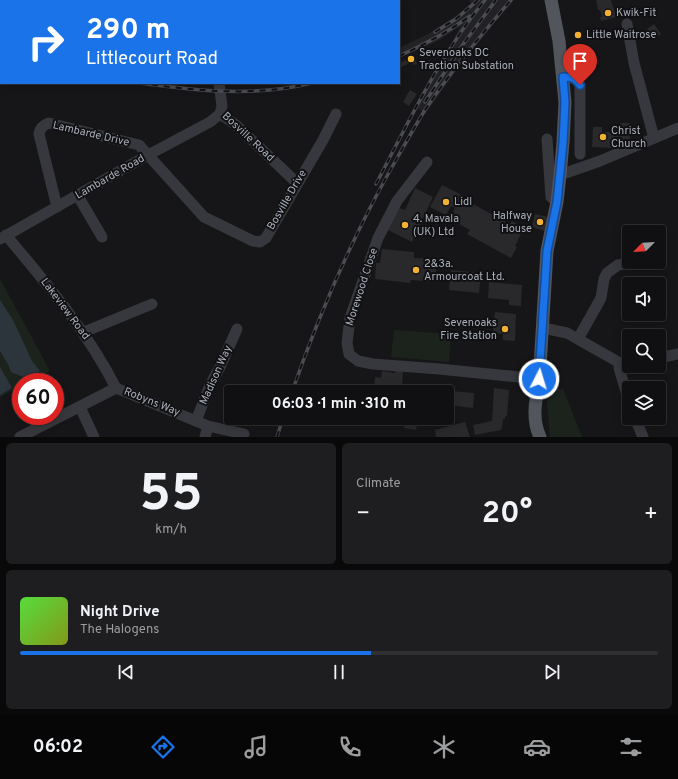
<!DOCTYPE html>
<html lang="en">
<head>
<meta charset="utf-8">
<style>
	:root { --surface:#101012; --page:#1e1e20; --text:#f1f3f6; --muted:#9c9d9f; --line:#303032; --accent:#1a73e8 }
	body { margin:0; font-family:Overpass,sans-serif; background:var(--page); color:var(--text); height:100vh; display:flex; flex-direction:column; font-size:15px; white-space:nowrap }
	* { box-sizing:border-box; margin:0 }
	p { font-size:13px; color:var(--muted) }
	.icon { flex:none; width:22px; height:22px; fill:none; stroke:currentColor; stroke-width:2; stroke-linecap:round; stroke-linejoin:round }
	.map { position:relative; height:437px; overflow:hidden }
	.details { display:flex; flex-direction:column; gap:6px; padding:6px; background:#09090a; flex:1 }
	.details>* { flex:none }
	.hud { position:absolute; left:0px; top:0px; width:400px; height:84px; box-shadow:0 2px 10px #0003,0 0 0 1px var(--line); background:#1a73e8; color:#fff; overflow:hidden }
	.needle { width:26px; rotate:246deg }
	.controls { position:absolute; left:622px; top:225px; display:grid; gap:8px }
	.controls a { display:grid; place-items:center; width:44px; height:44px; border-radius:4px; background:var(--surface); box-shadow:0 2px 10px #0003,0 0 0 1px var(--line); font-size:20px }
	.speed { position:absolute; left:12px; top:373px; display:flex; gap:8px; font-size:20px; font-weight:700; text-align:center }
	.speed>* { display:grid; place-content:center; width:52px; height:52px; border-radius:50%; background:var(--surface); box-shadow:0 2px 10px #0003,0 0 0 1px var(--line); line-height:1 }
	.speed .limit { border:6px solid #d22; background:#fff; color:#111 }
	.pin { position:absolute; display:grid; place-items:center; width:34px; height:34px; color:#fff; margin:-41px -17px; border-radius:50% 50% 50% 0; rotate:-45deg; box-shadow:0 0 4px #0007 }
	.pin .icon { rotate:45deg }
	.me { position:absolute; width:44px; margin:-22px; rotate:5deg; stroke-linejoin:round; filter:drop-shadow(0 0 3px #0008) }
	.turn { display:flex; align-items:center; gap:14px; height:84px; padding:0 20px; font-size:18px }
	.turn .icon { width:52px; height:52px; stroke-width:2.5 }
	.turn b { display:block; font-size:28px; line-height:34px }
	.big { font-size:30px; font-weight:700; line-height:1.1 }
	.details .card { flex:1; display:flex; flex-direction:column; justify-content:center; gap:6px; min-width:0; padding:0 14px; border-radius:6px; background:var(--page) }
	.details .dial { align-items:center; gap:0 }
	.dial b { font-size:52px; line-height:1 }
	.song { display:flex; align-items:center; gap:12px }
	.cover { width:48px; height:48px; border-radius:6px; background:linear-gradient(135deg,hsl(110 70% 55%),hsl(70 70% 35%)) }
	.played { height:4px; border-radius:2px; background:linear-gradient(90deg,var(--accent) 55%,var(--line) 55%) }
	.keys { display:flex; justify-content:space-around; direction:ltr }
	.heat { display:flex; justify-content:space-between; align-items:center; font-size:22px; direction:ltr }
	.details .tiles { flex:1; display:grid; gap:6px; grid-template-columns:1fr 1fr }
	.card:last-child { grid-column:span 2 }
	.trip { position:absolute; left:224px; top:385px; width:230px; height:40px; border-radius:4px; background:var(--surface); box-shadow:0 2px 10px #0003,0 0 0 1px var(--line); font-weight:700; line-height:40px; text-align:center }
	.menu { display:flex; height:64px; justify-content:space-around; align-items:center; background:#060607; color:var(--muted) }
	.menu .icon { width:28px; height:28px }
	.menu .current { color:var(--accent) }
	.menu b { font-size:18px; color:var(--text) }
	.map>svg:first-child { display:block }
</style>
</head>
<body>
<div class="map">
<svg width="678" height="437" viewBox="0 0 678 437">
	<rect width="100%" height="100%" fill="#161618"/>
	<!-- built -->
	<polygon fill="#222225" points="469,0 514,0 466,57 425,114 415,106 454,40 460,26 440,40 399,58 399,48 428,34 460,13 471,4"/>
	<!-- green -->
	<g fill="#1c231d">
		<polygon points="0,279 50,371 29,382 21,382 21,386 0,397"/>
		<polygon points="394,330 451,334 449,362 391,357"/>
		<polygon points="546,389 563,389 582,437 550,437"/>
	</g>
	<!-- water -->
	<g fill="#2c353c">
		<polygon points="0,300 13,320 32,361 40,371 28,379 11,372 8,364 0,351"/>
		<polygon points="0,367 12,388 0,395"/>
	</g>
	<!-- building -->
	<g fill="#29292c">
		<polygon points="596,0 611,0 616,17 601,21 600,17 602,17 600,10 598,10"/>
		<polygon points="654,24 661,34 653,39 647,29"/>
		<polygon points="414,56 417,64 413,65 412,62 399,68 399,63"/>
		<polygon points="410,90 417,94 409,106 403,102"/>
		<polygon points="620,123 630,123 630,141 619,141 620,137 615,137 615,148 592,147 593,127 602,127 602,132 610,132 610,129 612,129 612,125 620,125"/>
		<polygon points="442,185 464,196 462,198 510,224 512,221 524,228 515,246 517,247 511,258 467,234 470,230 449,219 455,208 451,206 446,215 430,207"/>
		<polygon points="415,188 433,197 412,242 388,230 399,208 405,210"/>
		<polygon points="535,214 548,217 545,231 532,227"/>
		<polygon points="382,249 414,252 414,258 437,259 435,282 411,280 410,283 375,279 376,263 380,263"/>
		<polygon points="451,270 481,273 479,293 449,290"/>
		<polygon points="489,282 522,285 521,306 509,305 509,300 488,298"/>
		<polygon points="495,312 516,314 515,341 503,340 503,334 493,333"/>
		<polygon points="395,370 403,371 402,385 416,386 415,392 374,392 375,377 381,378 382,371 395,373"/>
		<polygon points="494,388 509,390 507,416 505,416 505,419 503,419 502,427 501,430 475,435 473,425 492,421"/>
		<polygon points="439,390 474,393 473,408 447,405 447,392 439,392"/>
		<polygon points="405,418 418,418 416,430 404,428"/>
		<polygon points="465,422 470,437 436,437 435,430"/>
	</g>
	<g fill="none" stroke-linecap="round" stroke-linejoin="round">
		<!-- minor -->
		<g stroke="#37383d" stroke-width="11">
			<polyline points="214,0 214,1"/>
			<polyline points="349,0 349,1"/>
			<polyline points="627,24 634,63 654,138"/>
			<path d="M563,77C571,77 575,77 580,85V154"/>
			<polyline points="219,83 222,106 220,114"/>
			<polyline points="220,114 236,125 297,183"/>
			<polyline points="547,139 551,197 557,202"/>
			<polyline points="427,162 397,201 378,238 350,318 347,343 349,354 358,361 373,364 439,369 539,379"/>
			<polyline points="560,175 600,161 678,128"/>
			<polyline points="78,196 102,237"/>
			<path d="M57,207L39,134C40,128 43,125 49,123L139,145L204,217L253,241L260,242L266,238L323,140L336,114"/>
			<path d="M6,235C47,284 87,331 116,388"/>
			<polyline points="0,239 148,155 210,122 220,114"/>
			<polyline points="543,328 567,333 620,363 629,362"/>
			<polyline points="84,332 152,304"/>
			<polyline points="578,339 601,298 604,279 607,273 618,265 633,262"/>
			<polyline points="659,358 678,354"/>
			<polyline points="620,363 619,368 629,402"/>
			<polyline points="80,407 94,437"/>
			<polyline points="635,418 643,437"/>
			<polyline points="196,421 210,385 220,367 237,329"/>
			<polyline points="20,437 116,388 208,426 244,434"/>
			<polyline points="205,437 208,426"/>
		</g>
		<!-- major -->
		<path stroke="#53555c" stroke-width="13" d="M540,437C532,420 535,402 539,384L547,251L557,202L560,175L563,143L565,102L559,41L551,0"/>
		<defs>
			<g id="rail">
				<polyline points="435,32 456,19 478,0"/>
				<path d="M399,56C424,45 448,32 470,16"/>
				<polyline points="0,63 1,63"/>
				<path d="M140,83C197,91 256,97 312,83"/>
				<polyline points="425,102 464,43 496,0"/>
				<path d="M376,184C409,121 440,55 485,0"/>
				<path d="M292,392C318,317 349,245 387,176C400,153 412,131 425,110C451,71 481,35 511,0"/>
				<polyline points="277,437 283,418"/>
			</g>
		</defs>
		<!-- rail casing -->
		<use href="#rail" stroke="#4a4c52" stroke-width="3.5"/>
		<!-- rail -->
		<use href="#rail" stroke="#111113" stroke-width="2" stroke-dasharray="6" stroke-linecap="butt"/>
	</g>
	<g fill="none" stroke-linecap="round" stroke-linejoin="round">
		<defs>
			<path id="route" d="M539,379L547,251L557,202L563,143L565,102L563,77C571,77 575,77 580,85"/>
		</defs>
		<!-- route casing -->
		<use href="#route" stroke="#114b97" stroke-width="10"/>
		<!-- route -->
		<use href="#route" stroke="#1a73e8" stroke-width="7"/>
	</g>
	<!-- markers -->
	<g fill="#f2b134" stroke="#111113" stroke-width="1.5">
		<circle cx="608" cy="13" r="4"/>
		<circle cx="578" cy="35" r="4"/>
		<circle cx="411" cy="59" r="4"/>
		<circle cx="603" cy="137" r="4"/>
		<circle cx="446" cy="202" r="4"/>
		<circle cx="540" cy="222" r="4"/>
		<circle cx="405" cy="225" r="4"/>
		<circle cx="416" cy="270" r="4"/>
		<circle cx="505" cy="329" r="4"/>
	</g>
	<g text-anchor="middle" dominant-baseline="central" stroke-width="4" stroke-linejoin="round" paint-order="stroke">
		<!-- poi labels -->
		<g font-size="11" fill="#a8adb8" stroke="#111113" text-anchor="start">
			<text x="616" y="13">Kwik-Fit</text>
			<text x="586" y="35">Little Waitrose</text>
			<text x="419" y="53">Sevenoaks DC<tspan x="419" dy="13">Traction Substation</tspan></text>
			<text x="611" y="131">Christ<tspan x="611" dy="13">Church</tspan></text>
			<text x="454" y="202">Lidl</text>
			<text x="532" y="216" text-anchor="end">Halfway<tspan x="532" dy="13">House</tspan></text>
			<text x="413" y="219">4. Mavala<tspan x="413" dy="13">(UK) Ltd</tspan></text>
			<text x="424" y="264">2&amp;3a.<tspan x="424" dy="13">Armourcoat Ltd.</tspan></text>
			<text x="497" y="323" text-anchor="end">Sevenoaks<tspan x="497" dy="13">Fire Station</tspan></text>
		</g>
		<!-- street labels -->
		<g font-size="11" fill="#a8adb8" stroke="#111113">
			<text transform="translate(91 134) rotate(13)">Lambarde Drive</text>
			<text transform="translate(248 137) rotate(43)">Bosville Road</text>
			<text transform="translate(110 177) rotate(-30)">Lambarde Road</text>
			<text transform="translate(287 200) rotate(-60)">Bosville Drive</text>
			<text transform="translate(362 287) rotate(-72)">Morewood Close</text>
			<text transform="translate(65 309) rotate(53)">Lakeview Road</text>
			<text transform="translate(216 375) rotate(-66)">Madison Way</text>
			<text transform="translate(152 402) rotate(22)">Robyns Way</text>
		</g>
	</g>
</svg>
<div class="controls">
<a><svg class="needle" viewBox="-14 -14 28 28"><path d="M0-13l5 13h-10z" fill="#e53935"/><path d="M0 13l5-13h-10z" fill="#9c9d9f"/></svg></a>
<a><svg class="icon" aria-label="sound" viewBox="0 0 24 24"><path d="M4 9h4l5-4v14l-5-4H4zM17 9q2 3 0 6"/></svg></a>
<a><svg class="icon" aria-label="search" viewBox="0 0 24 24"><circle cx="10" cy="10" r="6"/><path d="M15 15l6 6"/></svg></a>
<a><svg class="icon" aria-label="layers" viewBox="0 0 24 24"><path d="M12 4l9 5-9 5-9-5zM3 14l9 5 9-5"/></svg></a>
</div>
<div class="speed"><div class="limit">60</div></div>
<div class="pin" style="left:580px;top:85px;background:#d93025"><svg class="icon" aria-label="arrive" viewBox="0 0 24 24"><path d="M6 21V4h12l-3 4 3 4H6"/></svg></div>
<svg class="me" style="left:539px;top:379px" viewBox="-20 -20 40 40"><circle r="17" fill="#1a73e8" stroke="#fff" stroke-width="3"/><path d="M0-11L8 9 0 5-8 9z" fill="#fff"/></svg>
<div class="trip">06:03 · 1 min · 310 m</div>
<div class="hud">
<div class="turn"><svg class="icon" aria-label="right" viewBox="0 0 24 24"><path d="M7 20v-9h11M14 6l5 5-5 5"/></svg><div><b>290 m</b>Littlecourt Road</div></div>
</div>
</div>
<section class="details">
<div class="tiles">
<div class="card dial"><b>55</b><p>km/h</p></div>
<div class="card"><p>Climate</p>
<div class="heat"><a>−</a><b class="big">20°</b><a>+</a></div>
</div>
<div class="card">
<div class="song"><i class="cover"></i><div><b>Night Drive</b><p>The Halogens</p></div></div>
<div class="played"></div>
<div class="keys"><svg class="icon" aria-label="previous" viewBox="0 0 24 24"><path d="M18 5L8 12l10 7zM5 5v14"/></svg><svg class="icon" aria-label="pause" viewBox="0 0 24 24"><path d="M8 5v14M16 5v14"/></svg><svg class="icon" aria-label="next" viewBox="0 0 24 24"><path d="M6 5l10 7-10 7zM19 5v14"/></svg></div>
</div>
</div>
</section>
<nav class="menu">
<b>06:02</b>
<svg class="icon current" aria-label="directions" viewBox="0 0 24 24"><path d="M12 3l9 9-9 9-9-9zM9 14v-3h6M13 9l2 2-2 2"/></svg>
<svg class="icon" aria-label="music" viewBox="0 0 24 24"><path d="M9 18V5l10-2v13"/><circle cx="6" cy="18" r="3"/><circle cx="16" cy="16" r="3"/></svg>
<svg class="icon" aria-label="phone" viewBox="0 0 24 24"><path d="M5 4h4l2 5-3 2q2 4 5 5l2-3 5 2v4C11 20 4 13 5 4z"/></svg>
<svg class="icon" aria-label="climate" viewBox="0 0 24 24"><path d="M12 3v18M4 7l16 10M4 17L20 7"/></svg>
<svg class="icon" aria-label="car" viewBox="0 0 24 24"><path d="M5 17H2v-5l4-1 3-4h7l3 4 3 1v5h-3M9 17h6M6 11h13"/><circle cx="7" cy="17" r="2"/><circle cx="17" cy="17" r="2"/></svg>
<svg class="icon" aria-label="filters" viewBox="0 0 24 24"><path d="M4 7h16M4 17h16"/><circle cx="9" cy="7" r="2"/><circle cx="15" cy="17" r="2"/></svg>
</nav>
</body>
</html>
